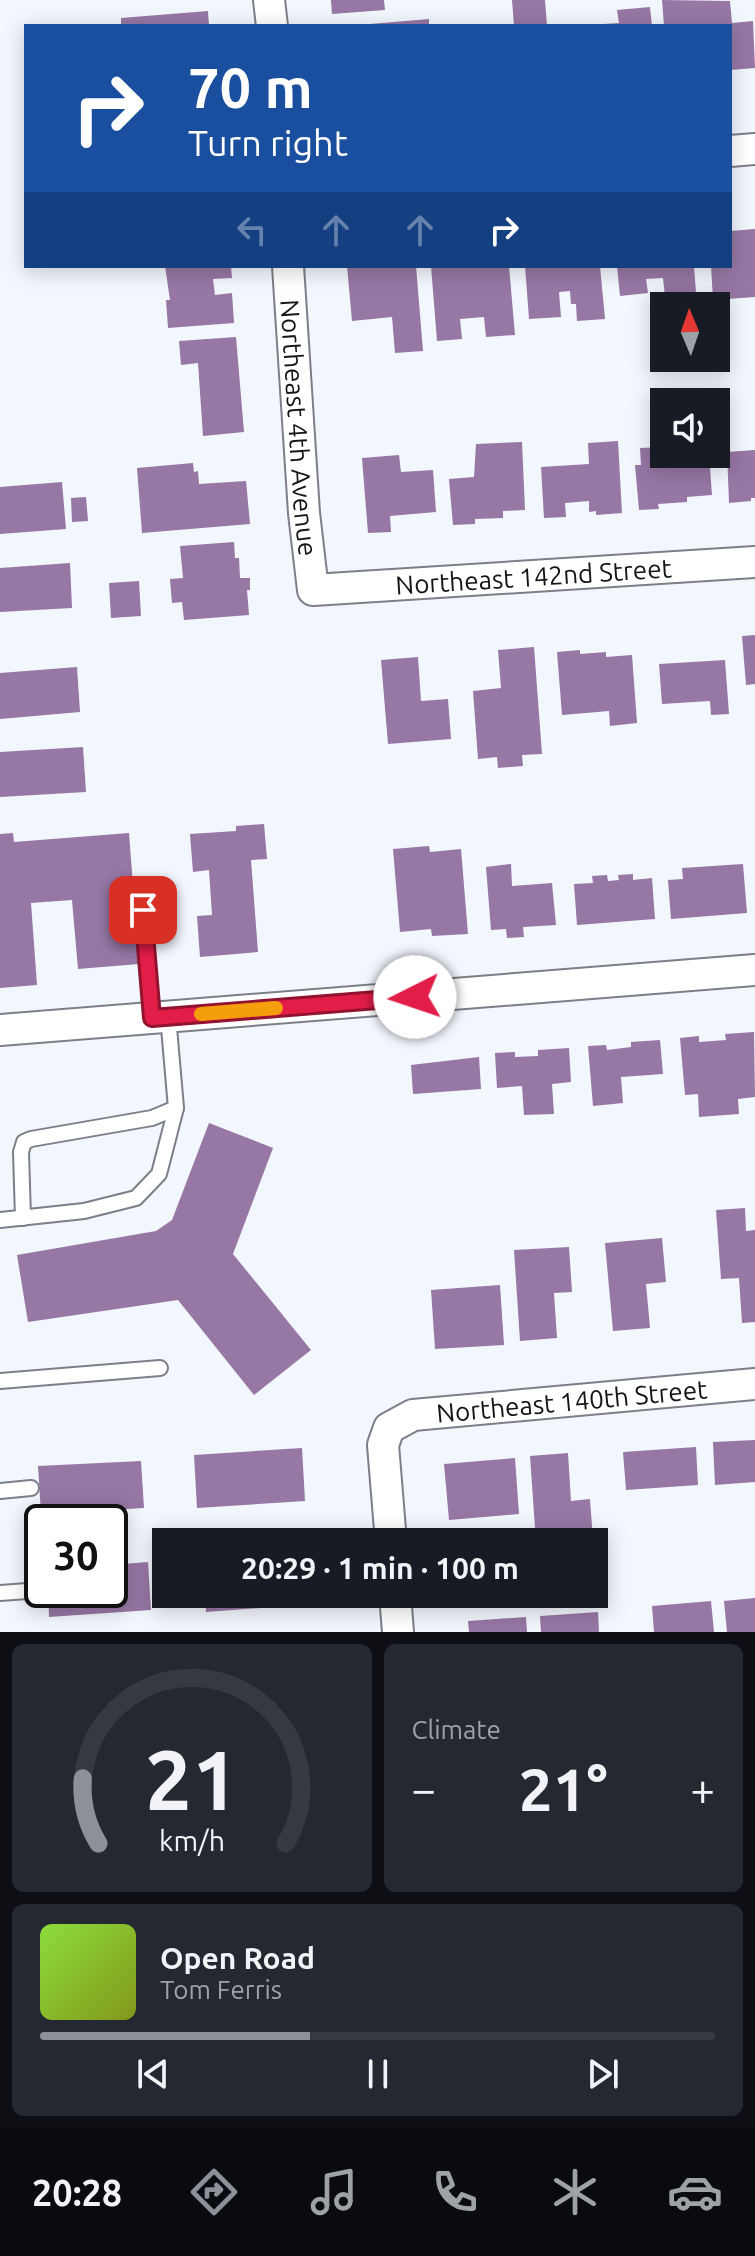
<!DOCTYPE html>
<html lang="en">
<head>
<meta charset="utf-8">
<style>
	:root { --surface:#171b24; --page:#242831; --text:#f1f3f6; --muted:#9ea1a6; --line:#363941; --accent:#8c9099 }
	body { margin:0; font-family:Ubuntu,sans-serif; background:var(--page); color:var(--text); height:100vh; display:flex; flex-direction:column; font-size:30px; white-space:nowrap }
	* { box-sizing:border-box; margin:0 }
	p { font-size:26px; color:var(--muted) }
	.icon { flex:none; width:44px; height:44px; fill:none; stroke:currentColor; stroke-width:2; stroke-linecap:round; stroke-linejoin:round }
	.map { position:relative; height:1632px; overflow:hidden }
	.panel { display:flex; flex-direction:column; gap:12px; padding:12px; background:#0d0f14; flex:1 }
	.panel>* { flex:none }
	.hud { position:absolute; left:24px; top:24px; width:708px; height:244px; border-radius:0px; box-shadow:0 4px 20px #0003; background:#1a4fa0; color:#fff; overflow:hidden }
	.needle { width:52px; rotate:358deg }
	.controls { position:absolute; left:650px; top:292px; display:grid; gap:16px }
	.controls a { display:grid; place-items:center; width:80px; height:80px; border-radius:0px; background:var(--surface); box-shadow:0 4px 20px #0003; font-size:40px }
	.speed { position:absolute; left:24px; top:1504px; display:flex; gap:16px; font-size:40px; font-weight:700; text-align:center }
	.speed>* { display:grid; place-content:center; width:104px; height:104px; border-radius:50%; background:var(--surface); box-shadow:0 4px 20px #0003; line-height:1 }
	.speed .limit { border:4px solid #111; border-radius:12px; background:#fff; color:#111 }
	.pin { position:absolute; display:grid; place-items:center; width:68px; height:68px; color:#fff; margin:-34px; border-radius:16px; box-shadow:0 4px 12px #0006 }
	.me { position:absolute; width:88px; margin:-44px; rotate:266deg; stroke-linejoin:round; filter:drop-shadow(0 0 6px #0008) }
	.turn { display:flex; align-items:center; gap:28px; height:168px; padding:0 32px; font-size:36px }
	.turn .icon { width:104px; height:104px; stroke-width:2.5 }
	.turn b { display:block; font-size:56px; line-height:68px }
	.lanes { display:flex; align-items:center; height:76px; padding:0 32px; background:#0003; justify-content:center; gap:40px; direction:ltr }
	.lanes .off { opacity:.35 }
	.big { font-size:60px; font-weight:700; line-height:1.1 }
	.panel .card { flex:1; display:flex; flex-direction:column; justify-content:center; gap:12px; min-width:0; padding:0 28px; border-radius:12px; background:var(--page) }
	.panel .dial { align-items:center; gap:0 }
	.dial svg { height:208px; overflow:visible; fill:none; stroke:var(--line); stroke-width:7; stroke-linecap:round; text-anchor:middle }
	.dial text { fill:var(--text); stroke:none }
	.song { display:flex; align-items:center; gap:24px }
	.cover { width:96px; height:96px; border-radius:12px; background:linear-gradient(135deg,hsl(90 70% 55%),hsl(70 70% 35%)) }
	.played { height:8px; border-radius:4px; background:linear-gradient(90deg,var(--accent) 40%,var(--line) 40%) }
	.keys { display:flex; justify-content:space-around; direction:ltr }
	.heat { display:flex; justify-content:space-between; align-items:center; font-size:44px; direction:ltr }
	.panel .tiles { flex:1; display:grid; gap:12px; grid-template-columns:1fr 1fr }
	.card:last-child { grid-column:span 2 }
	.trip { position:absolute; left:152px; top:1528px; width:456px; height:80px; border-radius:0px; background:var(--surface); box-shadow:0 4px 20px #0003; font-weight:700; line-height:80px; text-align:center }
	.dock { display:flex; height:128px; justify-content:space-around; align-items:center; background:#090b0e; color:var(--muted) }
	.dock .icon { width:56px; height:56px }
	.dock .on { color:var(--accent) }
	.dock b { font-size:36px; color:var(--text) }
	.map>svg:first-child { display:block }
</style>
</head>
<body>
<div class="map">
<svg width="755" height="1632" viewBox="0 0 755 1632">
	<rect width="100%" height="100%" fill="#f2f6fd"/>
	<!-- building -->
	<g fill="#9777a4">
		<polygon points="331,0 384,0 385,10 332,14"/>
		<polygon points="512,0 545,0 547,26 514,26"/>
		<polygon points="662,0 730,1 732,23 753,21 755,68 730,70 730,26 664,26"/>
		<polygon points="650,7 652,26 603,26 603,24 619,23 617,10"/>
		<polygon points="208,11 209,26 121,26 121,18"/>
		<polygon points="429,19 429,26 370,26 370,24"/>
		<polygon points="755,229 755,297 713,300 711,266 730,266 730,231"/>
		<polygon points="165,266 231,266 232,278 213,279 215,295 232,293 234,323 168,328 166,300 170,300"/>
		<polygon points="347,266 416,266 423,351 395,353 392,317 352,321"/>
		<polygon points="431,266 509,266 515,335 486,337 484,317 460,319 462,339 437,341"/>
		<polygon points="525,266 600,266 605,319 577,321 576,304 571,304 570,291 559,292 561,317 529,319"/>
		<polygon points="617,266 694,266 697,306 666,306 663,278 646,279 648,293 620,296"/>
		<polygon points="236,337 244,432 203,436 198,363 181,365 179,341"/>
		<polygon points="618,441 622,513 596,515 596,511 589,512 589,501 565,503 566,517 544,518 541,467 589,464 588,443"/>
		<polygon points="522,442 525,510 503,511 503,518 475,519 475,524 453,525 449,479 474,477 476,444"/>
		<polygon points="664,447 664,454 709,454 712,495 687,497 687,502 658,504 659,509 639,510 635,465 641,465 640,448"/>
		<polygon points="755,450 755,498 751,498 751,501 729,503 727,452"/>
		<polygon points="399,455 401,472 433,470 436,512 390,516 391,532 368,533 362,458"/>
		<polygon points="193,463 194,472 198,471 199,484 246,481 250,524 142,533 137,468"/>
		<polygon points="62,482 66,529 0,534 0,487"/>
		<polygon points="86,497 88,521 72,522 71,498"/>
		<polygon points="234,542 235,558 239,558 240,578 250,578 250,590 247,590 249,615 184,620 182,602 172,603 170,579 183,578 180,546"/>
		<polygon points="70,563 72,608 0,612 0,568"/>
		<polygon points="139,581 141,616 111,618 109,583"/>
		<polygon points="755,635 755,684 746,685 742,636"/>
		<polygon points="534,647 542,754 522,755 523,766 498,768 497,757 478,759 473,691 501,688 498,650"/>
		<polygon points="580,650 580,654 606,652 606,657 632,655 637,723 610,726 609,711 562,715 557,652"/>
		<polygon points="418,657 421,701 448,699 451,739 388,744 381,660"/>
		<polygon points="725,660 729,714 711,715 710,701 662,704 659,664"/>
		<polygon points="77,667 80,712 0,719 0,673"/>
		<polygon points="83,747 86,792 0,797 0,752"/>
		<polygon points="264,824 267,859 251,860 258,952 200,957 197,916 212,915 209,870 193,872 190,834 236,831 236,826"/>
		<polygon points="13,833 14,842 129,833 139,964 78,969 72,900 31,903 37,985 0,988 0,834"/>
		<polygon points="429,846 430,852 461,849 468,934 432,936 431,929 400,932 393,849"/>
		<polygon points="511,864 512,886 552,883 556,925 523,927 524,937 507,938 506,929 491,930 486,867"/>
		<polygon points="743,864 747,913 671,919 668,880 683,879 682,868"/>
		<polygon points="633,874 633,880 652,878 655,919 577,925 574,884 593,883 592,876 607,875 608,881 619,880 618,875"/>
		<polygon points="754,1032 755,1097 738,1099 739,1114 699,1117 698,1094 685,1095 680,1038 699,1036 699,1042 726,1040 725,1034"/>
		<polygon points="660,1040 663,1074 621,1077 623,1103 593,1106 588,1046 606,1045 607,1050 631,1047 631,1042"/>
		<polygon points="569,1048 571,1082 552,1084 554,1114 524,1115 522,1086 497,1088 495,1053 515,1052 515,1057 538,1056 538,1050"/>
		<polygon points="479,1057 481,1089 413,1094 411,1065"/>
		<polygon points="209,1123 273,1148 233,1254 311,1350 254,1395 178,1300 28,1322 17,1255 156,1231 172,1220"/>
		<polygon points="745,1208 746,1231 755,1230 755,1322 742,1323 739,1278 721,1279 716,1210"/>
		<polygon points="662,1238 666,1282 646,1284 650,1328 613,1331 605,1243"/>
		<polygon points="569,1247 572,1292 554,1293 557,1338 520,1341 514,1250"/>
		<polygon points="500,1285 504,1345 435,1349 431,1290"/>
		<polygon points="755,1440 755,1482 715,1485 713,1442"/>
		<polygon points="696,1447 698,1485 626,1490 623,1452"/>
		<polygon points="302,1448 305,1501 197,1508 194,1455"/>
		<polygon points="568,1453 571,1501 590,1499 593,1539 536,1542 530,1456"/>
		<polygon points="515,1458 519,1514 449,1520 444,1464"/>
		<polygon points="141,1461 144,1508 41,1514 38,1466"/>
		<polygon points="148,1562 151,1610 49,1617 48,1590 110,1590 110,1565"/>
		<polygon points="205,1594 314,1594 314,1604 206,1612"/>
		<polygon points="755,1598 755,1632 727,1632 724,1601"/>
		<polygon points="711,1601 714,1632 654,1632 652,1606"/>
		<polygon points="598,1612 599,1632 541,1632 540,1616"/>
		<polygon points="526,1617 527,1632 469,1632 468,1621"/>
	</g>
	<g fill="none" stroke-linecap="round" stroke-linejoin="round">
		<defs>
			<g id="lane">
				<polyline points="143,910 152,1018"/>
				<polyline points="23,1218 21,1152 24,1142 31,1139 152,1118 176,1108"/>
				<polyline points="0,1220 84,1211 136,1198 159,1174 176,1108 168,1016"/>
				<polyline points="0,1381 160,1368"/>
				<polyline points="0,1491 31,1488"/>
				<polyline points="0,1593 41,1590"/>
			</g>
			<g id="street">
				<polyline points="269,0 272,26"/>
				<polyline points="730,151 755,149"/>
				<path id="s1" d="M288,266L304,513L313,590L755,562"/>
				<polyline points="0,1030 755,970"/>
				<path id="s2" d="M391,1542L383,1445L389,1428L413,1415L755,1384"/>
				<polyline points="395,1594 398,1632"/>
			</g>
		</defs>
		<!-- lane casing -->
		<use href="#lane" stroke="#7b7f87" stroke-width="18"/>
		<!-- street casing -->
		<use href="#street" stroke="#7b7f87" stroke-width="34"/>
		<!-- lane -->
		<use href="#lane" stroke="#fff" stroke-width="14"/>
		<!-- street -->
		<use href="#street" stroke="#fff" stroke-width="30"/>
	</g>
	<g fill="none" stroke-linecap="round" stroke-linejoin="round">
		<defs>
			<polyline id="route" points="143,910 152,1018 415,997"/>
		</defs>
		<!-- route casing -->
		<use href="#route" stroke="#92132f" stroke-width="20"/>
		<!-- route -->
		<use href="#route" stroke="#e11d48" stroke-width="14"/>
		<!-- slow -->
		<polyline stroke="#f59e0b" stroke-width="14" points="201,1014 276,1008"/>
	</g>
	<g text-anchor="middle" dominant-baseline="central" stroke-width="8" stroke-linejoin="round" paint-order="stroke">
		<!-- street labels -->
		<g font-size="26" fill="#131518" stroke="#f2f6fd">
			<text stroke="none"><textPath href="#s1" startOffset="162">Northeast 4th Avenue</textPath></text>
			<text stroke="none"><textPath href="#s1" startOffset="546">Northeast 142nd Street</textPath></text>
			<text stroke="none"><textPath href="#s2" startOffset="302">Northeast 140th Street</textPath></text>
		</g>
	</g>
</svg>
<div class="controls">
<a><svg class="needle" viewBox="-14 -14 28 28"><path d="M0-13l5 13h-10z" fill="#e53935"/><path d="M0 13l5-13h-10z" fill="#9ea1a6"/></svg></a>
<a><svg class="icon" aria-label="sound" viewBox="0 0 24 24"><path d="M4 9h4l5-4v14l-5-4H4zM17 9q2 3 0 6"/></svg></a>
</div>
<div class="speed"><div class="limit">30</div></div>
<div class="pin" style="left:143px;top:910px;background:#d93025"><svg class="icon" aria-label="arrive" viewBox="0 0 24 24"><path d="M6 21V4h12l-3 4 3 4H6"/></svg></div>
<svg class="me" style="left:415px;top:997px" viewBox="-20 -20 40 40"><circle r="19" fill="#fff"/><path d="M0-13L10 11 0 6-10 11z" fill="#e11d48"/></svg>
<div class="trip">20:29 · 1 min · 100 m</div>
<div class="hud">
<div class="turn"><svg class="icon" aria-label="right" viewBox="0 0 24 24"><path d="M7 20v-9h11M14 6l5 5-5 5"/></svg><div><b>70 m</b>Turn right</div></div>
<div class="lanes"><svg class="icon off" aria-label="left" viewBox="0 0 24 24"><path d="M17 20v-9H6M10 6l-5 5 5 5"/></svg><svg class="icon off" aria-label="ahead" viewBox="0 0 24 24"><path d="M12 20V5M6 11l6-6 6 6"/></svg><svg class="icon off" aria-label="ahead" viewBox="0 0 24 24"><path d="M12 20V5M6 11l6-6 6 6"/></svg><svg class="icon" aria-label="right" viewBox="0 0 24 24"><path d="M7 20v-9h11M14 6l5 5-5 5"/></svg></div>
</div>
</div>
<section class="panel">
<div class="tiles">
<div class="card dial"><svg viewBox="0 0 100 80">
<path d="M14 69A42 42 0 1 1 86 69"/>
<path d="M14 69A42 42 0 0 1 8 44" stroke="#8c9099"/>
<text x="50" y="56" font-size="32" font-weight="700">21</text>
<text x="50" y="72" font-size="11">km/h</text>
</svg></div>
<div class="card"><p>Climate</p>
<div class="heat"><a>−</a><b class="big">21°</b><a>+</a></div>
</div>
<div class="card">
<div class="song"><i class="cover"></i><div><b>Open Road</b><p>Tom Ferris</p></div></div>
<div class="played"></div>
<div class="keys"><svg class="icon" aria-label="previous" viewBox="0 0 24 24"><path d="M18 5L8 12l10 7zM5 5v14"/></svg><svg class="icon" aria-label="pause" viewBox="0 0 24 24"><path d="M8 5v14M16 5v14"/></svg><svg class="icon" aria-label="next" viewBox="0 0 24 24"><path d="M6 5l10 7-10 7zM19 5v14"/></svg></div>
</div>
</div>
</section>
<nav class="dock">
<b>20:28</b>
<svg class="icon on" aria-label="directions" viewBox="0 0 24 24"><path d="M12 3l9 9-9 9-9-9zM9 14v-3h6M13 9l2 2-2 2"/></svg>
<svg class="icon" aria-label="music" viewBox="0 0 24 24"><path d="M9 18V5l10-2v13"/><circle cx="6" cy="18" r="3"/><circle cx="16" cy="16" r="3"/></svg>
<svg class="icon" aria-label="phone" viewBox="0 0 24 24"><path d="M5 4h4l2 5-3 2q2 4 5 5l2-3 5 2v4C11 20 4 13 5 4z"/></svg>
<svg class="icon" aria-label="climate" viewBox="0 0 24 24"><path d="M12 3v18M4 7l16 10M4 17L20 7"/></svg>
<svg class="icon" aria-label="car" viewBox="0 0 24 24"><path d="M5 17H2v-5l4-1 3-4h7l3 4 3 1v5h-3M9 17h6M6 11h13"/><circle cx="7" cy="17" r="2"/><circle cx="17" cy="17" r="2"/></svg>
</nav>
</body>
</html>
